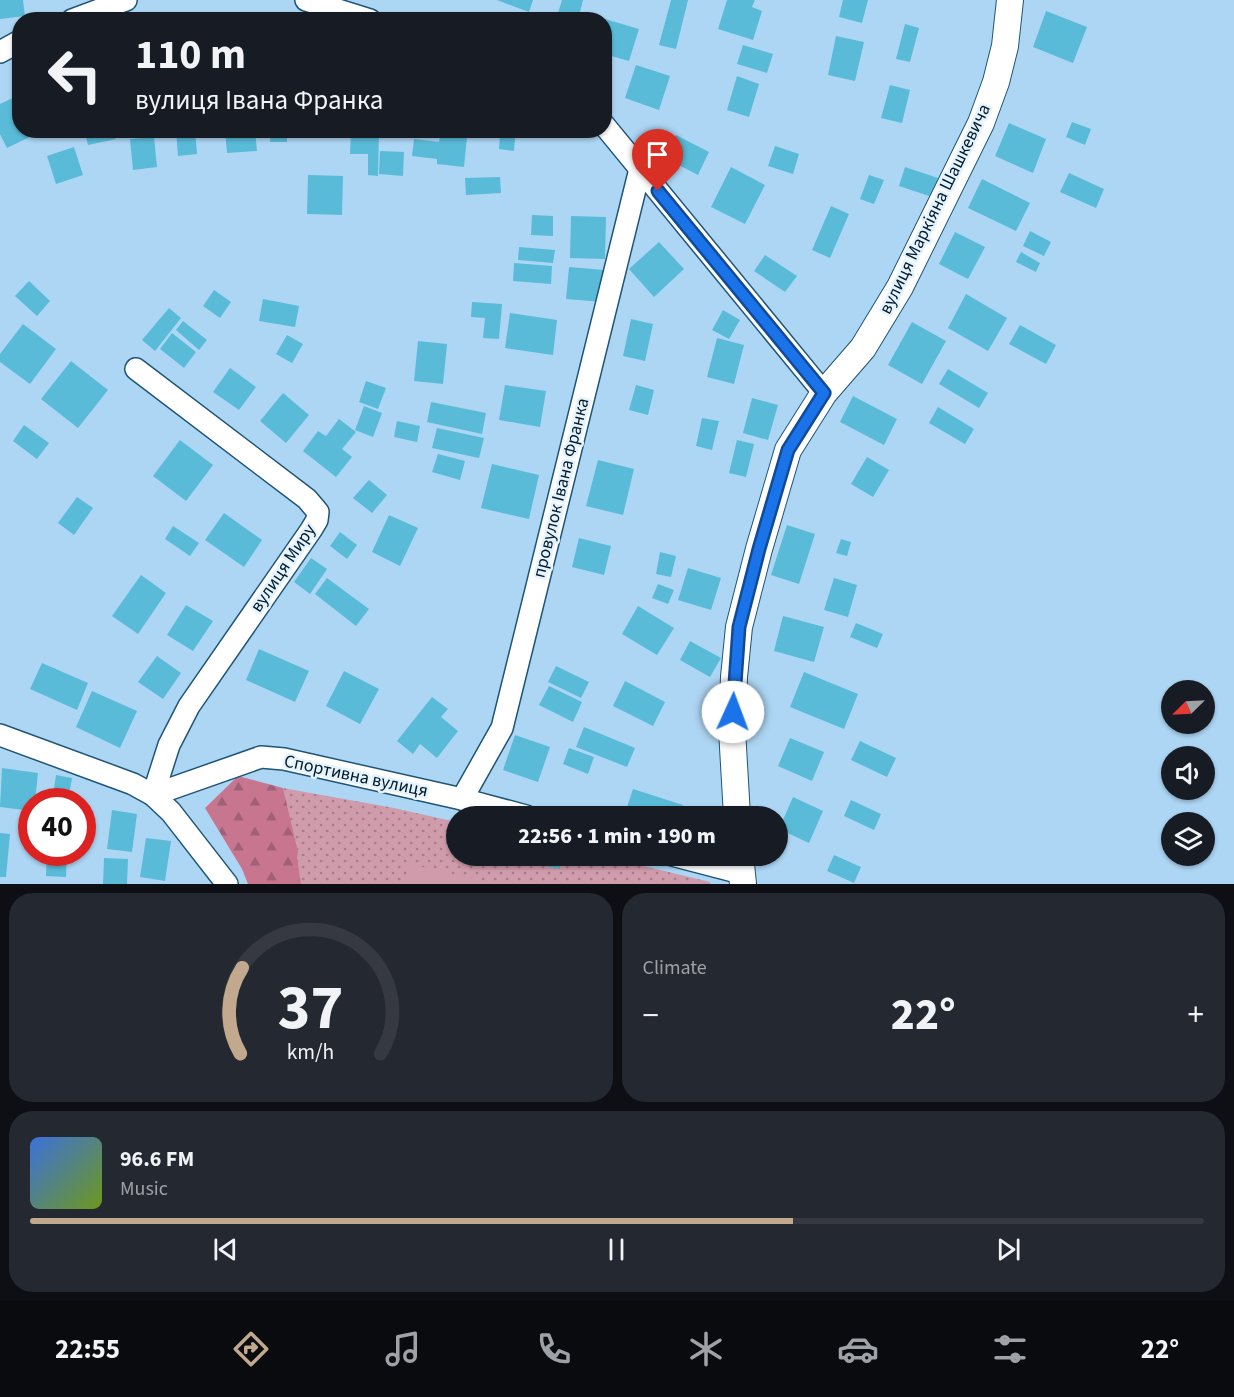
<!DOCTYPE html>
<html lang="en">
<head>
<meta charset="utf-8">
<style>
	:root { --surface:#171b24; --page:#242831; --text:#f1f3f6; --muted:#9ea1a6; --line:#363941; --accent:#c2a88c }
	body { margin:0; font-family:"Source Sans 3",sans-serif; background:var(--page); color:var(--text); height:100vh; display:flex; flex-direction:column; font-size:22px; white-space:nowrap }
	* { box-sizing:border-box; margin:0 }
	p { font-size:20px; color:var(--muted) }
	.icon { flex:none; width:33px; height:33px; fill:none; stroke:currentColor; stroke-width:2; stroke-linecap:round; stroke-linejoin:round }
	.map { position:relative; height:884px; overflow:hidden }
	.panel { display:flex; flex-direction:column; gap:9px; padding:9px; background:#0d0f14; flex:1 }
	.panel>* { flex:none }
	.top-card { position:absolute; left:12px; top:12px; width:600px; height:126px; border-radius:24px; box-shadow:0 2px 4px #0004; background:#171b24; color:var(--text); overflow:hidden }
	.needle { width:39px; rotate:246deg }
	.fabs { position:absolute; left:1161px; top:680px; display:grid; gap:12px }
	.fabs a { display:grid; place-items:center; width:54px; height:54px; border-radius:50%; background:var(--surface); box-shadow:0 2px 4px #0004; font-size:30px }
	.speed { position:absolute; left:18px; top:788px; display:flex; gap:12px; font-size:30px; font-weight:700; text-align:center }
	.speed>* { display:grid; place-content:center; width:78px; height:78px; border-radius:50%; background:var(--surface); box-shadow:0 2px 4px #0004; line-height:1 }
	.speed .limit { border:9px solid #d22; background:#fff; color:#111 }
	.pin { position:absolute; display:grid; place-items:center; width:51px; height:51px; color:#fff; margin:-62px -26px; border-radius:50% 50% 50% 0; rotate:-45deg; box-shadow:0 0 6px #0007 }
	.pin .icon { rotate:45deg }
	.me { position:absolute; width:66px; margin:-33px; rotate:2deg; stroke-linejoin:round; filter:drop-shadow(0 0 4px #0008) }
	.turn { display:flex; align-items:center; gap:21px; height:126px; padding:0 24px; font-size:27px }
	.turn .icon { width:78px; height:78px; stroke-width:2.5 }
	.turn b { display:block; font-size:42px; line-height:51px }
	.big { font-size:45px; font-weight:800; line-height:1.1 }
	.panel .card { flex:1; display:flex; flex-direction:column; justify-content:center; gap:9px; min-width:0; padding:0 21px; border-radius:24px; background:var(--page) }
	.panel .dial { align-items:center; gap:0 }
	.dial svg { height:156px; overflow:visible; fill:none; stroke:var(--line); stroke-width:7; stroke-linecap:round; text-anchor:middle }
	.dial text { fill:var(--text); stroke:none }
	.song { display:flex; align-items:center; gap:18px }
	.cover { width:72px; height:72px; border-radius:9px; background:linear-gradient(135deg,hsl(220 70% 55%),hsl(80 70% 35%)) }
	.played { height:6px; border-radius:3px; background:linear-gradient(90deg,var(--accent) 65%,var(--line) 65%) }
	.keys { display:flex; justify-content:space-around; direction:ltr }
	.heat { display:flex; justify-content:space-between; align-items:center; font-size:33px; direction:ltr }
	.panel .tiles { flex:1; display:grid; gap:9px; grid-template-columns:1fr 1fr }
	.card:last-child { grid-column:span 2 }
	.trip { position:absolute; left:446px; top:806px; width:342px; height:60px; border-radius:30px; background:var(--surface); box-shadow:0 2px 4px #0004; font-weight:800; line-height:60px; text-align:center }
	.menu { display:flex; height:96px; justify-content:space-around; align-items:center; background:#090b0e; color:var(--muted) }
	.menu .icon { width:42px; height:42px }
	.menu .selected { color:var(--accent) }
	.menu b { font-size:27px; color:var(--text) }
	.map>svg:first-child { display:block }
</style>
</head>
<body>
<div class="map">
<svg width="1234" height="884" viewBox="0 0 1234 884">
	<defs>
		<pattern id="grass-dots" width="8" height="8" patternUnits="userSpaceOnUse" patternTransform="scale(1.5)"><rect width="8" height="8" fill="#d09cab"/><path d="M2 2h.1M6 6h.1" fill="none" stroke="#a67e8b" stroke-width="1.8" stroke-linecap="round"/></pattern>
		<pattern id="forest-firs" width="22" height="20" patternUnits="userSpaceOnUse" patternTransform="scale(1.5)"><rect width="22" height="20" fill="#c87690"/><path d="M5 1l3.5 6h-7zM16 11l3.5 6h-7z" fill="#a06076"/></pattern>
	</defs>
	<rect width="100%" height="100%" fill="#add6f4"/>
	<!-- grass -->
	<polygon fill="url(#grass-dots)" points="283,788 394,808 456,822 456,855 598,855 710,882 711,884 301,884"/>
	<!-- forest -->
	<polygon fill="url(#forest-firs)" points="238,776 283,788 298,852 297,857 301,884 248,884 242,869 205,808"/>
	<!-- pitch -->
	<polygon fill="#d09cab" points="409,864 497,884 404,884"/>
	<!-- building -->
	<g fill="#5abbd8">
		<polygon points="0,0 23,0 25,16 0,19"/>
		<polygon points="497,0 533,0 529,12"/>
		<polygon points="562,0 583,0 578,20 556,20"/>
		<polygon points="671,0 688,0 676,49 659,45"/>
		<polygon points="727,0 755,0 752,7 762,11 753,40 718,29"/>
		<polygon points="843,0 868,0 862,23 839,17"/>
		<polygon points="1046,11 1087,27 1073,63 1033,47"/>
		<polygon points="605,19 639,29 629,61 604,54"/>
		<polygon points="905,24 919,28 910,62 896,59"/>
		<polygon points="836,36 864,42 855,81 828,75"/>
		<polygon points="743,45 773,54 767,73 737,64"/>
		<polygon points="636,65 670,76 659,110 625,98"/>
		<polygon points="737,76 759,84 749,117 727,110"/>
		<polygon points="890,85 910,90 902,123 881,118"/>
		<polygon points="19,95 20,130 36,130 38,133 7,148 0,134 0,104"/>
		<polygon points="1072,122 1091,129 1085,145 1066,137"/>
		<polygon points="1009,123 1046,139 1033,173 995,156"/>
		<polygon points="84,130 114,130 116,139 88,145"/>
		<polygon points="176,130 195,130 197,154 178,156"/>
		<polygon points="225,130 255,130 257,151 227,153"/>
		<polygon points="271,130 287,130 287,142 270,142"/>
		<polygon points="351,130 379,130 378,176 368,175 368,154 350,154"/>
		<polygon points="487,130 519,130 518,137 515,137 514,151 499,149 500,135 487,134"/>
		<polygon points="440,134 467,137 464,167 437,164 437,159 412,156 414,139 439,142"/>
		<polygon points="676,135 709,152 698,175 665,158"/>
		<polygon points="154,137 157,167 133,170 130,139"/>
		<polygon points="775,146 799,154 793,174 768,166"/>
		<polygon points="74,147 83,175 56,184 47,156"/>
		<polygon points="380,151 404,152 403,176 379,174"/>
		<polygon points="731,167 765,185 745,224 711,207"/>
		<polygon points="905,167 938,178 932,197 899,186"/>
		<polygon points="1069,173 1104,189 1096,208 1060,192"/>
		<polygon points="308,175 343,176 342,215 307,214"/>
		<polygon points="869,175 884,180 874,204 860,199"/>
		<polygon points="500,177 501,193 466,195 465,178"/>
		<polygon points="982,179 1030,203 1016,231 968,208"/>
		<polygon points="831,206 849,214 830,258 812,250"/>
		<polygon points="532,215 553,216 553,236 531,235"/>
		<polygon points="571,216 606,217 605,259 570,258"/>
		<polygon points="1030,231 1051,242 1044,256 1023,246"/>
		<polygon points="955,232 985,247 968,279 939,264"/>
		<polygon points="659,242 684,269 654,297 629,269"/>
		<polygon points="519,247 555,250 553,263 518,260"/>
		<polygon points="1021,252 1040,263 1036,272 1016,262"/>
		<polygon points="765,255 797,276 785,292 754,271"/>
		<polygon points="514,263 552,266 551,284 513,281"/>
		<polygon points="569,267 604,270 602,302 566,299"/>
		<polygon points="29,281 50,301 37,316 15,296"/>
		<polygon points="214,290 231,302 220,318 203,306"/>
		<polygon points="966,294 1007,318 988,351 948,328"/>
		<polygon points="263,299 299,306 295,327 259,321"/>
		<polygon points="472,302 502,304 499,339 483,338 485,318 471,317"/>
		<polygon points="169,308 181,318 155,351 142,340"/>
		<polygon points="723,310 740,320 729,339 712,330"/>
		<polygon points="510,313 557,320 553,355 505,348"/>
		<polygon points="631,319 653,324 645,361 623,356"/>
		<polygon points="183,321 207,340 199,350 176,330"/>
		<polygon points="912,322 946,341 922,384 888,365"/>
		<polygon points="23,324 56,349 30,384 0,362 0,354"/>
		<polygon points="1020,325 1056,345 1046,364 1009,344"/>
		<polygon points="172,333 196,352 184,368 160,349"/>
		<polygon points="287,335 303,344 292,363 276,354"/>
		<polygon points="717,338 744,345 734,384 707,377"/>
		<polygon points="418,341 447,344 443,384 414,381"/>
		<polygon points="71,361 108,390 78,428 41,399"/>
		<polygon points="230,368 256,387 239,410 213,392"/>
		<polygon points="948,369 988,393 979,408 939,384"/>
		<polygon points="366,381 386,388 378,409 359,402"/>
		<polygon points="505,385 546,391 540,427 499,420"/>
		<polygon points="636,385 654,390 648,415 629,410"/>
		<polygon points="283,393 309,415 286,443 260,421"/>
		<polygon points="853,396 897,419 884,445 840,422"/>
		<polygon points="752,398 778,405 768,440 743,433"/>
		<polygon points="431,402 486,413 482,434 427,422"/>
		<polygon points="364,406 382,413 373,437 355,430"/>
		<polygon points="938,407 974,429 965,444 929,423"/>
		<polygon points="702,418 719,421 712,450 696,446"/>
		<polygon points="339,419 356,432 342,449 352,457 336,477 303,451 318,431 326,436"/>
		<polygon points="397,421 420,426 417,442 394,437"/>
		<polygon points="24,425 49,443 37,459 13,441"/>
		<polygon points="437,428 484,438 479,458 432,448"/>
		<polygon points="180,440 213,465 186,501 153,476"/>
		<polygon points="737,440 754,444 746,477 729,473"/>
		<polygon points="438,454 465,461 460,480 432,472"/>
		<polygon points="867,457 889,470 873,497 851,484"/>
		<polygon points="598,460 634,469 623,515 586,506"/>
		<polygon points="492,464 539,475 529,519 481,508"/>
		<polygon points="369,480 387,495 372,513 353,498"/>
		<polygon points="77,497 93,508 74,535 58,523"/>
		<polygon points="224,513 262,540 244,567 205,540"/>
		<polygon points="389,515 418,528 400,566 372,552"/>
		<polygon points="787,525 815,534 799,584 771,575"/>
		<polygon points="173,526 199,543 190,556 165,539"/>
		<polygon points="340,532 357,545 347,559 330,546"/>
		<polygon points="579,538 611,546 604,575 572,567"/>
		<polygon points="841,539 851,542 847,556 836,553"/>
		<polygon points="660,552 676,556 671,577 656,574"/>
		<polygon points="311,558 327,569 310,594 294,582"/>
		<polygon points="688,568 721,578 711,610 678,600"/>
		<polygon points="141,575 166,593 138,634 112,616"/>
		<polygon points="327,578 369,609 356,626 315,594"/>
		<polygon points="834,578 857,585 848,617 824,610"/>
		<polygon points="658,584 674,590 668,604 652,598"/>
		<polygon points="186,605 213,621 193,651 167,635"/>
		<polygon points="638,606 674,628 657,655 622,634"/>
		<polygon points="783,616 824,627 814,662 774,651"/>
		<polygon points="856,623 883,634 877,648 850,637"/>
		<polygon points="690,641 721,658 710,677 680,660"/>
		<polygon points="259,649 309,671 295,702 246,680"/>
		<polygon points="157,656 181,673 163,699 138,682"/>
		<polygon points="42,663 88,683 77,710 30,689"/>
		<polygon points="556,666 589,682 581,698 548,682"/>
		<polygon points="344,671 379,689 360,724 326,706"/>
		<polygon points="804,672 858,694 844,729 790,707"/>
		<polygon points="625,681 665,702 653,726 613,706"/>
		<polygon points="549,686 582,702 573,722 539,705"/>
		<polygon points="92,691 137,711 120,748 76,727"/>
		<polygon points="432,697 448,709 441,717 458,731 437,758 420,744 413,754 397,741"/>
		<polygon points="584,727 635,748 627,767 576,747"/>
		<polygon points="515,735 550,747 538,782 503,770"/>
		<polygon points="790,738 824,752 812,781 778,766"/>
		<polygon points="860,741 896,758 887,777 851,760"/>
		<polygon points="569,748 594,757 588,774 563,764"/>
		<polygon points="2,768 38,773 35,801 32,801 32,811 0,807"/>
		<polygon points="56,775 72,778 68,801 52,801"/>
		<polygon points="633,789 683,805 679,816 624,816"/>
		<polygon points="793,797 823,811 809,843 779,829"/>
		<polygon points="851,800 881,814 874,830 844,816"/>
		<polygon points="112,810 137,814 132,852 107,849"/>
		<polygon points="0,833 10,834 6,877 0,877"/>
		<polygon points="146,838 171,841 165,881 140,877"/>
		<polygon points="47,852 67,852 66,877 46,876"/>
		<polygon points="528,855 562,855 560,869 527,862"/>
		<polygon points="834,855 861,867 854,883 827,871"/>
		<polygon points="104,858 128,859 127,884 103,884"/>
	</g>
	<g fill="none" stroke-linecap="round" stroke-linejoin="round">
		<defs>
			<g id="minor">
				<polyline points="306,0 370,20"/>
				<polyline points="72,20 126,0"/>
				<polyline points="0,52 20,41"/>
				<polyline points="604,125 824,393"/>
				<polyline points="136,369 307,499 318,512 317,520 311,530 189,706 169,745 153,795"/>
				<polyline points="0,735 133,784 153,795 171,812 227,884"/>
				<polyline points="153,795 261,757 284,759 462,799 526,816"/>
				<polyline points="462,799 502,728 640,169"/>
				<polyline points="672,855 741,873"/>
			</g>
			<g id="tertiary">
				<polyline points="737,816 732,730 734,677 739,627 759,549 788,450 824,393 863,348 900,287 981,123 996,82 1005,46 1010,0"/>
				<polyline points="740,855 743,884"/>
			</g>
		</defs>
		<!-- minor casing -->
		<use href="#minor" stroke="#1e5577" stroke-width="24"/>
		<!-- tertiary casing -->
		<use href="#tertiary" stroke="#1e5577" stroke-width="28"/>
		<!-- minor -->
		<use href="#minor" stroke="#fff" stroke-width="21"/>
		<!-- tertiary -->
		<use href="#tertiary" stroke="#fff" stroke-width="26"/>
	</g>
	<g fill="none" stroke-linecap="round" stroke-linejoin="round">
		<defs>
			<polyline id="route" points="658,191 824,393 788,450 759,549 739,627 733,712"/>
		</defs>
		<!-- route casing -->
		<use href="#route" stroke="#114b97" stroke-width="15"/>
		<!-- route -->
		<use href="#route" stroke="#1a73e8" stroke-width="10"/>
	</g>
	<g text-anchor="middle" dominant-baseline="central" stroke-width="5" stroke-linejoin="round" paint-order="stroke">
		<!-- street labels -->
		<g font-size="18" fill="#001a2c" stroke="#e5f3fd">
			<text transform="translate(935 209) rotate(-64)">вулиця Маркіяна Шашкевича</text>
			<text transform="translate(561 488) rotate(-76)">провулок Івана Франка</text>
			<text transform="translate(283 568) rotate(-56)">вулиця Миру</text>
			<text transform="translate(356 776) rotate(12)">Спортивна вулиця</text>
		</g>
	</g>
</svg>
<div class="fabs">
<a><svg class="needle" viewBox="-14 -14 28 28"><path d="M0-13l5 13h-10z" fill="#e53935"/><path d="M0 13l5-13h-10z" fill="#9ea1a6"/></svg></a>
<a><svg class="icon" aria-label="sound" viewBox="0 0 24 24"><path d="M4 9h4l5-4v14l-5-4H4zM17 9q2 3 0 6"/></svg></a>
<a><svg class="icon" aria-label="layers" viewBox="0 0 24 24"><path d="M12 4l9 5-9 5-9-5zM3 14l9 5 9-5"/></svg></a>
</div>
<div class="speed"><div class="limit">40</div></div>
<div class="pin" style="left:658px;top:191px;background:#d93025"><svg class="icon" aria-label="arrive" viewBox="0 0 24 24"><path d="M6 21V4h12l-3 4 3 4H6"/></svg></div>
<svg class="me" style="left:733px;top:712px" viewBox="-20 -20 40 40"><circle r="19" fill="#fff"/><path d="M0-13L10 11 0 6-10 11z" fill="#1a73e8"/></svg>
<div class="trip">22:56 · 1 min · 190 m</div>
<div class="top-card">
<div class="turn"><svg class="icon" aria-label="left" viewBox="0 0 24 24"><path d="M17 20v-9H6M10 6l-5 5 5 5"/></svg><div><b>110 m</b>вулиця Івана Франка</div></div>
</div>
</div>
<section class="panel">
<div class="tiles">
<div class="card dial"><svg viewBox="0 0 100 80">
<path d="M14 69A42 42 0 1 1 86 69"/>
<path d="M14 69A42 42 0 0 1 15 25" stroke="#c2a88c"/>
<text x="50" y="56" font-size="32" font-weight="700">37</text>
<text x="50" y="72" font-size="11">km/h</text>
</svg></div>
<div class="card"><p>Climate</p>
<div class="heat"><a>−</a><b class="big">22°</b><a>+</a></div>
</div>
<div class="card">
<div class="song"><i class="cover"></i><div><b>96.6 FM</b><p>Music</p></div></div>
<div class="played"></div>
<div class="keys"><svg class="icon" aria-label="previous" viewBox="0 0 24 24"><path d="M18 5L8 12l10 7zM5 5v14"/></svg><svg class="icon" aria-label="pause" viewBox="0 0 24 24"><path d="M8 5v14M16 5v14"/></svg><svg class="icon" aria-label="next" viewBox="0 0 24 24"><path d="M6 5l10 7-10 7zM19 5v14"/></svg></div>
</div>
</div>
</section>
<nav class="menu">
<b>22:55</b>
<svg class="icon selected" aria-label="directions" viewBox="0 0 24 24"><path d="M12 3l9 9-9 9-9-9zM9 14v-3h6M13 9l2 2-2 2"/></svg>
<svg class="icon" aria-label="music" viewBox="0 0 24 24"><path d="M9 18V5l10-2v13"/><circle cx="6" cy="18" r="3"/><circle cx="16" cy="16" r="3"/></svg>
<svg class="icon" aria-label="phone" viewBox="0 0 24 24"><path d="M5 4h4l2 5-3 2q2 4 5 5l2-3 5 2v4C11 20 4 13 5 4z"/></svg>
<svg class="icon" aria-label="climate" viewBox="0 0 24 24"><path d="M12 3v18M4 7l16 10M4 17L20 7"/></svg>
<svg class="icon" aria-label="car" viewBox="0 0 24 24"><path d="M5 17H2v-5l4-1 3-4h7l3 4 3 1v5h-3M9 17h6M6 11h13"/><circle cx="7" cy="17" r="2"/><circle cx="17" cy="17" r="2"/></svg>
<svg class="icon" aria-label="filters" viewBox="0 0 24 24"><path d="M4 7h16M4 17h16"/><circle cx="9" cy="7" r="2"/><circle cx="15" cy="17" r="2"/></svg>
<b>22°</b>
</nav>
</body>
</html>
